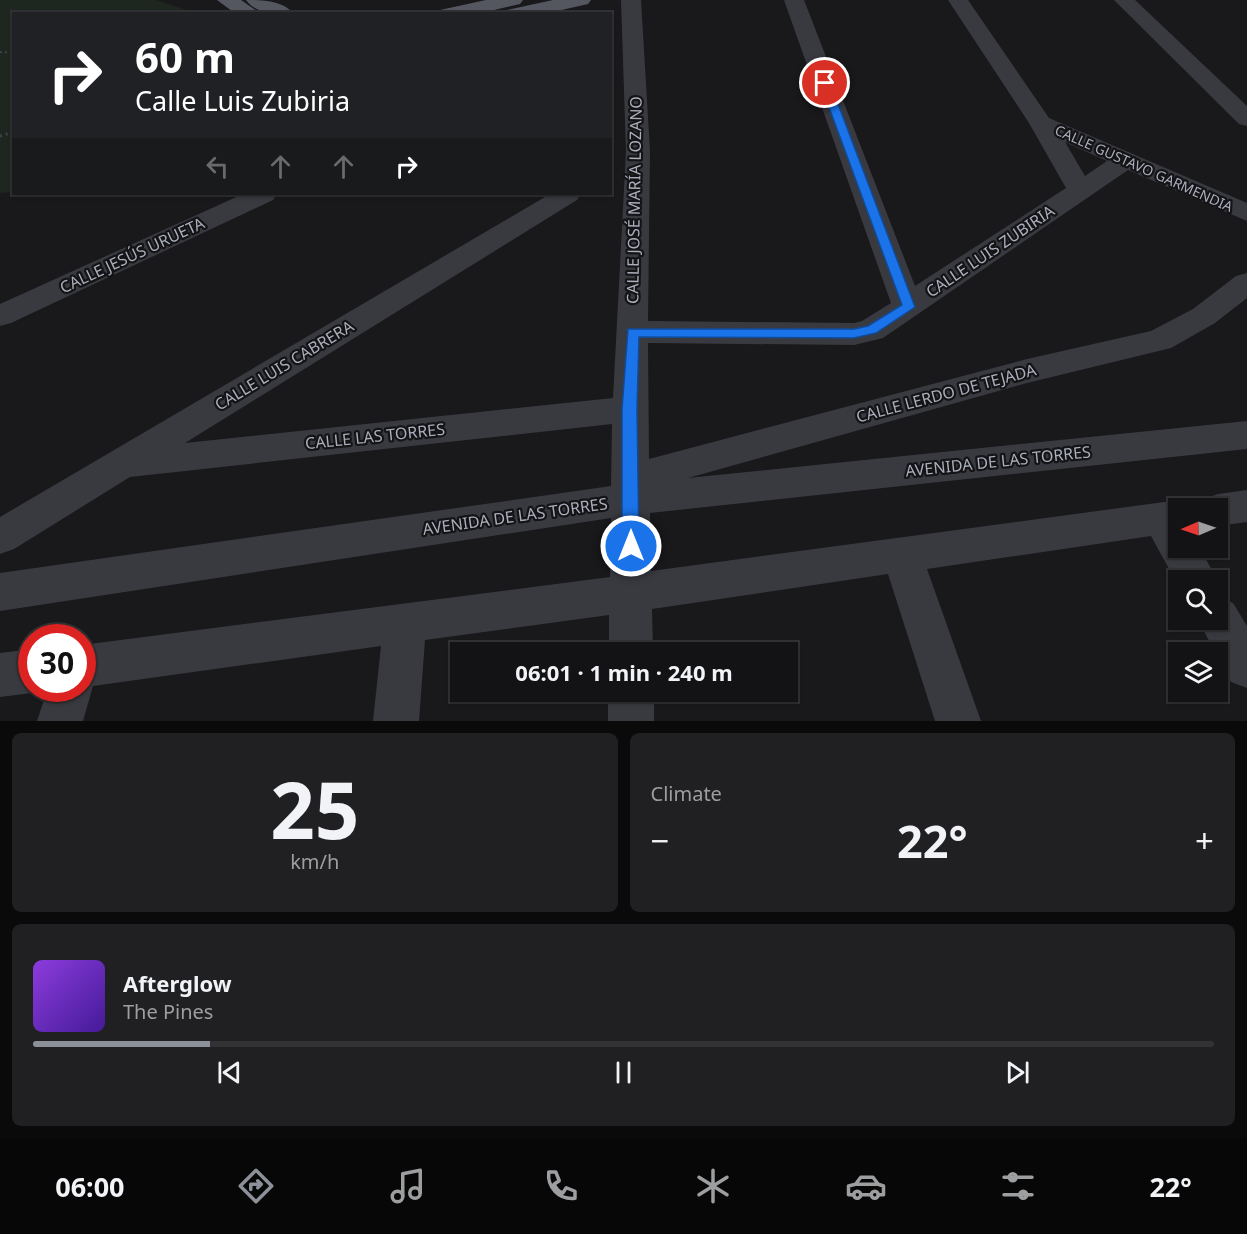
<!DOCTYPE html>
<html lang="en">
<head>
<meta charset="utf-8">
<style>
	:root { --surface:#131214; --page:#202022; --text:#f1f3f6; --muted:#9d9ea0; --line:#323234; --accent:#8c9099 }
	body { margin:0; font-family:"Noto Sans",sans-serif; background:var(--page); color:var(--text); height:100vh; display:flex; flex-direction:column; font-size:22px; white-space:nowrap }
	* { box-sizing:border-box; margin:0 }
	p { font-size:20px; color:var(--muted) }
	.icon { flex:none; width:33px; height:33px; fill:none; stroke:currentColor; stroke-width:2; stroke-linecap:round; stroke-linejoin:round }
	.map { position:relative; height:721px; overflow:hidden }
	.drawer { display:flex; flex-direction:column; gap:12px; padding:12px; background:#0a0a0b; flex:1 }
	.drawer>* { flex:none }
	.hud { position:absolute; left:12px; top:12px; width:600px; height:183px; border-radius:0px; box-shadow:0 2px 4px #0004,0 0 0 2px var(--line); background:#202124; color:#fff; overflow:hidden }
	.needle { width:39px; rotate:268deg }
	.tools { position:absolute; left:1168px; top:498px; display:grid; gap:12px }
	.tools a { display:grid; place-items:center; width:60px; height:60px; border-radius:0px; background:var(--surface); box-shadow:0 2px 4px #0004,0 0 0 2px var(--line); font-size:30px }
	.speed { position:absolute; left:18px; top:624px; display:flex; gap:12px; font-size:30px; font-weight:700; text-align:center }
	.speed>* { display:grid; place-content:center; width:78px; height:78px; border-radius:50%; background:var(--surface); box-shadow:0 2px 4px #0004,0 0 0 2px var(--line); line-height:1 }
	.speed .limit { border:9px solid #d22; background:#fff; color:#111 }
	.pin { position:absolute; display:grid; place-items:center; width:51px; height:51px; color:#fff; margin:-26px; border:3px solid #fff; border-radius:50%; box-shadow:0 2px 6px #0007 }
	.me { position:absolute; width:66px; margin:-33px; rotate:0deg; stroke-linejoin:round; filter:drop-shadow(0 0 4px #0008) }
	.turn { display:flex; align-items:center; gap:21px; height:126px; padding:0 24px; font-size:27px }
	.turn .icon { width:78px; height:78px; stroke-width:2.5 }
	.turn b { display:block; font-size:42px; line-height:51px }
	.lanes { display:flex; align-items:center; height:57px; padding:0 24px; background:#0003; justify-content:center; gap:30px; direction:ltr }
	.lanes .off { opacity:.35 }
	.big { font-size:45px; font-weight:700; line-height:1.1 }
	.drawer .tile { flex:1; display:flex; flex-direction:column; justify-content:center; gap:9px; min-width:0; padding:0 21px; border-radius:9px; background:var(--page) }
	.drawer .dial { align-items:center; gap:0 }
	.dial b { font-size:78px; line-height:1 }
	.song { display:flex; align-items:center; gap:18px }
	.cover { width:72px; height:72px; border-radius:9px; background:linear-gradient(135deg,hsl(270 70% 55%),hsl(260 70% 35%)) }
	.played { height:6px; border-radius:3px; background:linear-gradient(90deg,var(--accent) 15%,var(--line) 15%) }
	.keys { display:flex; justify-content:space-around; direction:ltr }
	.heat { display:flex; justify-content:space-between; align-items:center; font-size:33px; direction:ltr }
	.drawer .tiles { flex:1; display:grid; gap:12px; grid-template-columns:1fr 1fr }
	.tile:last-child { grid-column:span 2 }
	.trip { position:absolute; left:450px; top:642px; width:348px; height:60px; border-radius:0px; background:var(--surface); box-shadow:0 2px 4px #0004,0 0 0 2px var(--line); font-weight:700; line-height:60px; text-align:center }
	.tab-bar { display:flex; height:96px; justify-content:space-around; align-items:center; background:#080708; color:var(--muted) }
	.tab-bar .icon { width:42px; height:42px }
	.tab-bar .selected { color:var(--accent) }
	.tab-bar b { font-size:27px; color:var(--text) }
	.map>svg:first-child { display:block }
</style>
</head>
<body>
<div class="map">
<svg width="1247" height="721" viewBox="0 0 1247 721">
	<rect width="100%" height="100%" fill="#19181b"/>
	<!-- green -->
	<polygon fill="#1e271f" points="0,0 156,0 195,13 14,14 13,192 0,193"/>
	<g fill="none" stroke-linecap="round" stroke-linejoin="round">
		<!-- path-far1 -->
		<polyline stroke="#3f4148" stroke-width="2" stroke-dasharray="2 3" stroke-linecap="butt" points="0,52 14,53"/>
		<!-- path -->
		<polyline stroke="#3f4148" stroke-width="3" stroke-dasharray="2 4" stroke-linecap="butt" points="0,136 14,132"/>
		<!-- minor -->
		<g fill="#393a40" fill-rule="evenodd">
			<path d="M621,0H641L650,151L648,321L854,323L862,321L891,303L784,0H804L915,286L1066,188L1029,123L948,0H968L1049,118L1247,203V221L1128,170L883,338L854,345L648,343L649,459L1027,359L1151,331L1193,309L1236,276L1247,273V298L1215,323L1171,348L1027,383L688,478L1247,421V449L650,513L651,571L1179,500L1193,505L1195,508H1179V548H1200L1217,580H1179V587L1151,536L927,569L981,721H935L888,574L652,609L653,652H609V615L425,640L419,721H373L381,646L93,686L83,721H37L48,688H82V645L610,577L611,518L0,611V573L611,486L612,424L130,477L14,549L0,554V517L550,194H581L577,200L185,443L613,398L626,151ZM1065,142L1107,161L1085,176Z"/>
			<polygon points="1114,0 1135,0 1247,106 1247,126 1239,124"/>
			<polygon points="243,194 277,194 273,200 11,323 0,326 0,304"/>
			<polygon points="1247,490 1247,522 1218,526 1218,508 1199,508 1204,499 1218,494"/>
			<polygon points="1218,597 1233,603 1247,626 1247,688 1231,682 1218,658 1218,652 1215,652 1198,620 1218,620"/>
			<polygon points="32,649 32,688 42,688 32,693 0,697 0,653"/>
			<rect x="608" y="692" width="46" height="29"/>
		</g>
		<!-- major -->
		<g fill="#555760" fill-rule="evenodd">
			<polygon points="217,0 241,0 261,14 236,14"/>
			<path d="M246,0C263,0 282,0 294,14C277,14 257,15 246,0Z"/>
			<polygon points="486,0 523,0 520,4 477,14 437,14 440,10"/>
			<polygon points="553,0 591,0 588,4 544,14 504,14 507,10"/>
		</g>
	</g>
	<!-- route -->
	<polygon fill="#1a73e8" stroke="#114b97" stroke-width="1.5" points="825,80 830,83 915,307 876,333 854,338 639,337 637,409 639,546 637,551 631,553 625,551 622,546 622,409 628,329 854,329 868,326 902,305 820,83"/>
	<g text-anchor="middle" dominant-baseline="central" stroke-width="4.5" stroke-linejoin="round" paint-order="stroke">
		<!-- far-street labels -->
		<g font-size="14" fill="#aaafbc" stroke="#141316">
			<text transform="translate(1144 168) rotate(24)">CALLE GUSTAVO GARMENDIA</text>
		</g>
		<!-- street labels -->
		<g font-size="16" fill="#aaafbc" stroke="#141316">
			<text transform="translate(634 200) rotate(-89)">CALLE JOSÉ MARÍA LOZANO</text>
			<text transform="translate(990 251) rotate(-34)">CALLE LUIS ZUBIRIA</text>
			<text transform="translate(132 255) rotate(-25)">CALLE JESÚS URUETA</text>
			<text transform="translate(284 365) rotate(-31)">CALLE LUIS CABRERA</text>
			<text transform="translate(946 393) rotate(-15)">CALLE LERDO DE TEJADA</text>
			<text transform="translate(375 436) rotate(-6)">CALLE LAS TORRES</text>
			<text transform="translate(998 461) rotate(-6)">AVENIDA DE LAS TORRES</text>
			<text transform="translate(515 516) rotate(-8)">AVENIDA DE LAS TORRES</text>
		</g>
	</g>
</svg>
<div class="tools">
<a><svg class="needle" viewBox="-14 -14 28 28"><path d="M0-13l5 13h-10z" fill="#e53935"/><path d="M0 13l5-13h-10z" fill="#9d9ea0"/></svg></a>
<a><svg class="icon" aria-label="search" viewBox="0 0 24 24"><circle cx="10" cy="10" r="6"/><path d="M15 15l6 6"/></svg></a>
<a><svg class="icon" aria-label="layers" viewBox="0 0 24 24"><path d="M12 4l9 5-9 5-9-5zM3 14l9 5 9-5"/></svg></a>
</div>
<div class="speed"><div class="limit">30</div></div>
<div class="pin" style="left:825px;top:83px;background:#d93025"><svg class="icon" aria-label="arrive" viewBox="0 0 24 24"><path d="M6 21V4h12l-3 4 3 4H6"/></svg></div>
<svg class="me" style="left:631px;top:546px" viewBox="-20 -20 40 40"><circle r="17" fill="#1a73e8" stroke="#fff" stroke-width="3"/><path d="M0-11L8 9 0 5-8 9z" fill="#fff"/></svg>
<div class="trip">06:01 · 1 min · 240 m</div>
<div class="hud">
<div class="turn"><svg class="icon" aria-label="right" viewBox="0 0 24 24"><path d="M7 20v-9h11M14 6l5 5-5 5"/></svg><div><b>60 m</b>Calle Luis Zubiria</div></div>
<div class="lanes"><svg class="icon off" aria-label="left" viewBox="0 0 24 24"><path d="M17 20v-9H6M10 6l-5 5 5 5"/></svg><svg class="icon off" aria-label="ahead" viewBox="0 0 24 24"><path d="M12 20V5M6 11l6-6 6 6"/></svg><svg class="icon off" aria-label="ahead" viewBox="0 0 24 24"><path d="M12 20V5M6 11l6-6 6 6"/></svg><svg class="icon" aria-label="right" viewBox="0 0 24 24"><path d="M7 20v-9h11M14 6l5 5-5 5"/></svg></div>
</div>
</div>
<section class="drawer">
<div class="tiles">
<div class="tile dial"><b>25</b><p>km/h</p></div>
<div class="tile"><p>Climate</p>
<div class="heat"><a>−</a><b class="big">22°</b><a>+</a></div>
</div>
<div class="tile">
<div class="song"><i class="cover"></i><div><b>Afterglow</b><p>The Pines</p></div></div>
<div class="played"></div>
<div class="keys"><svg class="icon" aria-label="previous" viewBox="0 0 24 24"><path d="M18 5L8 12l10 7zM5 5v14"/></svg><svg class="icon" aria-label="pause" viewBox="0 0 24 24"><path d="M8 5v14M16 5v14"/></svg><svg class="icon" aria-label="next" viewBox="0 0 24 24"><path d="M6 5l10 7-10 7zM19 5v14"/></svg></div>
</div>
</div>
</section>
<nav class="tab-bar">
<b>06:00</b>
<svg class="icon selected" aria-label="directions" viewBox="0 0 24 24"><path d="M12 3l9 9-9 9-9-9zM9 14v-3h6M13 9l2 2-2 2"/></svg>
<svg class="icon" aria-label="music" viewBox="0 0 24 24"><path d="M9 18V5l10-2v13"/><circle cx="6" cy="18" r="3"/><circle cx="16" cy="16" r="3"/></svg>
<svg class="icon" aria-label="phone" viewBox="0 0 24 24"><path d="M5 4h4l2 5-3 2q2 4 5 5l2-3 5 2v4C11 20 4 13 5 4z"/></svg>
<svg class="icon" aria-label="climate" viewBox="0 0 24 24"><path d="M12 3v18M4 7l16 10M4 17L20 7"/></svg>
<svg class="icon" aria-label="car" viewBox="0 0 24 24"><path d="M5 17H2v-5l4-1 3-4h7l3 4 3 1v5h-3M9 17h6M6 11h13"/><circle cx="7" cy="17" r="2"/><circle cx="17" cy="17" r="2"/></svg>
<svg class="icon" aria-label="filters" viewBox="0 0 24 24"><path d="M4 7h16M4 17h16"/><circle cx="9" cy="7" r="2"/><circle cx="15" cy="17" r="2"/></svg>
<b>22°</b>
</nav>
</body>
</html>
